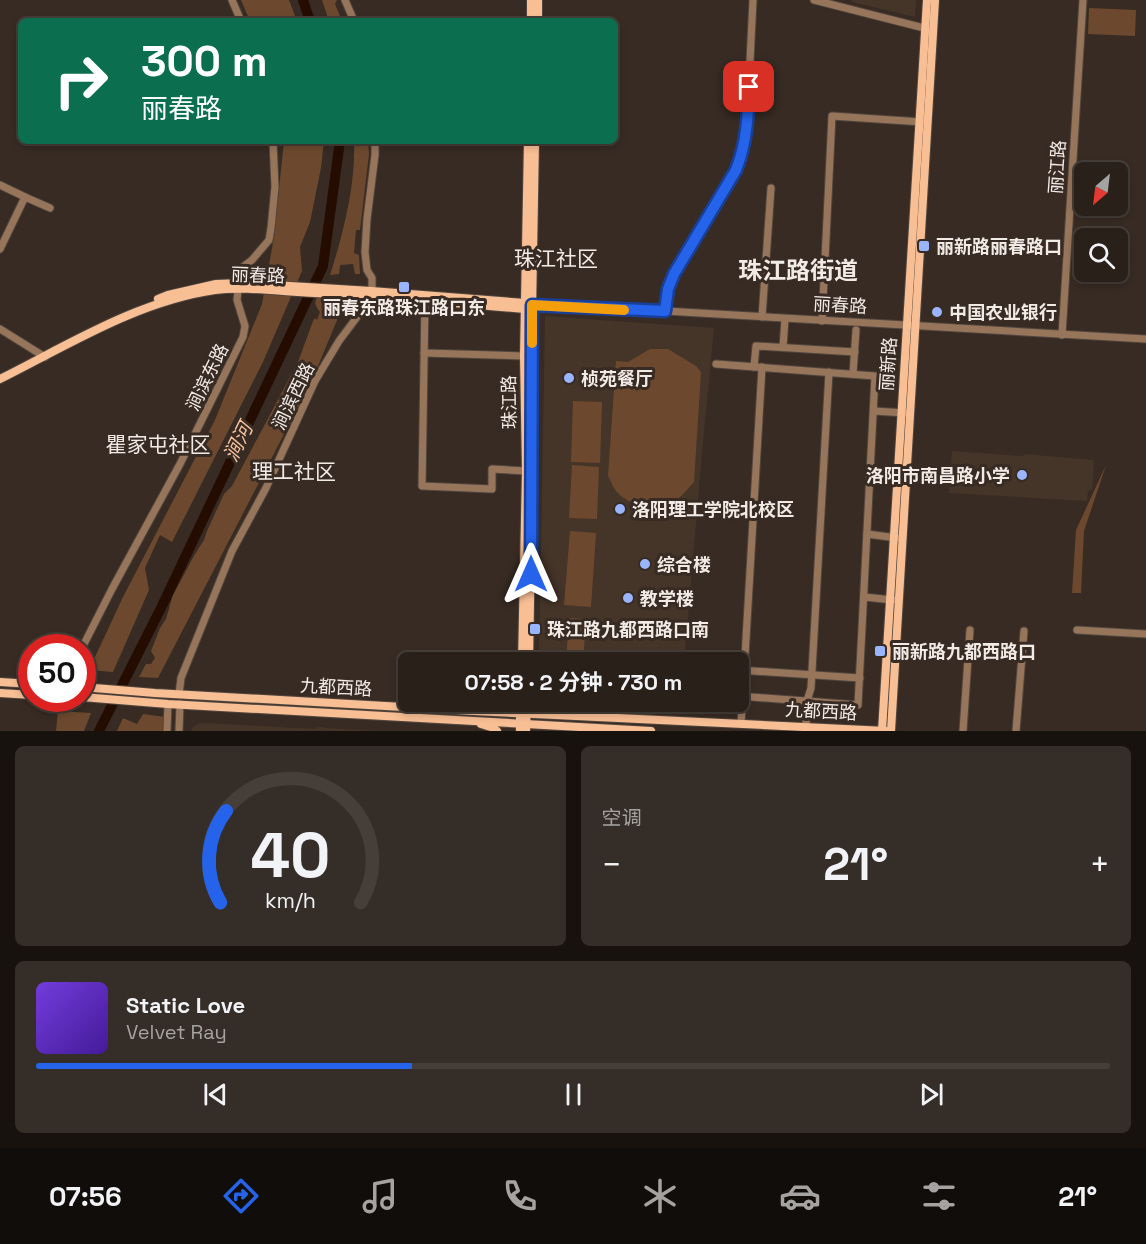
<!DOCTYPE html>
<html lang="zh">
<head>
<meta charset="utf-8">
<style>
	:root { --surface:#29201a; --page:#352d27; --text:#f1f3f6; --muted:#a5a3a2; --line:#453e39; --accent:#2563eb }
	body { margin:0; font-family:"Space Grotesk","Noto Sans SC",sans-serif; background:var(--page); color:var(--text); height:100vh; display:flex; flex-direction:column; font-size:22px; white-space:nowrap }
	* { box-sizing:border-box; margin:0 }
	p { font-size:20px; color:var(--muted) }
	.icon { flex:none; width:33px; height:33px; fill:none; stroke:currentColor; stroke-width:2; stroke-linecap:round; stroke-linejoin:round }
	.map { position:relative; height:731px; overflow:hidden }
	.side { display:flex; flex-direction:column; gap:15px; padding:15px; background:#17120e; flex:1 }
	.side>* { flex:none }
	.hud { position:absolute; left:18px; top:18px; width:600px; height:126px; border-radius:9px; box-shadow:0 3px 9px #0003,0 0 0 2px var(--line); background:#0b6e4f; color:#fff; overflow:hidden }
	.needle { width:39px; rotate:208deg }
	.buttons { position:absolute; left:1074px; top:162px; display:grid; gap:12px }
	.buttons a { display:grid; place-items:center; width:54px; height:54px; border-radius:9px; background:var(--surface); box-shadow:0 3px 9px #0003,0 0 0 2px var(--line); font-size:30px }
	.speed { position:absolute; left:18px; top:634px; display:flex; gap:12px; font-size:30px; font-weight:700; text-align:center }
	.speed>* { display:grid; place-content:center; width:78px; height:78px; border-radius:50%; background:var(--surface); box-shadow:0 3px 9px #0003,0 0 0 2px var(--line); line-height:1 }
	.speed .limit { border:9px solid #d22; background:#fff; color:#111 }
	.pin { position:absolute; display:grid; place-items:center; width:51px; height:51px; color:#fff; margin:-26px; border-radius:12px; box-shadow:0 3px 9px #0006 }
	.me { position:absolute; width:66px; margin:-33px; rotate:0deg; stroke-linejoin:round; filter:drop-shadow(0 0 4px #0008) }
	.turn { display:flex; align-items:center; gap:21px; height:126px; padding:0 24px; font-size:27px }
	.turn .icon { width:78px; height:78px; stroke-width:2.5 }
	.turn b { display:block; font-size:42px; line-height:51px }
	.big { font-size:45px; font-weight:700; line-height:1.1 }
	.side .tile { flex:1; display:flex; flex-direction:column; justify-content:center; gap:9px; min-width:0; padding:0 21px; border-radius:9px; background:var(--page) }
	.side .dial { align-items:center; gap:0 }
	.dial svg { height:156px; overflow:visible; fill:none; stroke:var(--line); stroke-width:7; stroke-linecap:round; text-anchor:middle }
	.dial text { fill:var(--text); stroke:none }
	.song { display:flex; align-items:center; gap:18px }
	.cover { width:72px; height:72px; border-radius:9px; background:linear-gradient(135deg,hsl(260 70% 55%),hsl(260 70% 35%)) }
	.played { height:6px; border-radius:3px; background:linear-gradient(90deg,var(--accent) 35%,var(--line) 35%) }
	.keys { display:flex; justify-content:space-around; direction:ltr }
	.heat { display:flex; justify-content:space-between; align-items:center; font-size:33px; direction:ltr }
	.side .tiles { flex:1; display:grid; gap:15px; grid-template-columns:1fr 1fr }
	.tile:last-child { grid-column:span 2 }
	.trip { position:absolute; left:398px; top:652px; width:351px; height:60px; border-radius:9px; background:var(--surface); box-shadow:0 3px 9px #0003,0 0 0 2px var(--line); font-weight:700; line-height:60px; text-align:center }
	.menu { display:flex; height:96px; justify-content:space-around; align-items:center; background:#100d0a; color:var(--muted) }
	.menu .icon { width:42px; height:42px }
	.menu .current { color:var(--accent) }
	.menu b { font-size:27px; color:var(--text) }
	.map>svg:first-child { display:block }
</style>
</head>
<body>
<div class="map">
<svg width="1146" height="731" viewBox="0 0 1146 731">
	<rect width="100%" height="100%" fill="#372b23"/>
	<!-- built -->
	<g fill="#453428">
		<polygon points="852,0 916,0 915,17 852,2"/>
		<polygon points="545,316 714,328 702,453 684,663 539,662"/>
		<polygon points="952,451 1023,456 1024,454 1094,460 1092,490 1088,491 1087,501 949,493"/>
		<polygon points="205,723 317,729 317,727 324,727 324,728 380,731 191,731 193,727 198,724"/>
	</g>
	<!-- green -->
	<g fill="#6c492e">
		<polygon points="241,0 289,0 297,21 250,21"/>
		<polygon points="322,0 337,0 335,4 342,21 329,21"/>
		<polygon points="1089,8 1136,10 1135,36 1088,34"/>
		<polygon points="284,141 324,141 321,168 310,222 300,247 302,271 263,362 172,542 160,535 145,568 149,590 113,672 89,670 123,597 215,420 262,304 274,237"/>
		<path d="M354,141H368L369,154L360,230H356L354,253L359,255L360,274H355L353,264L340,265L339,274L330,275C343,234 356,184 354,141Z"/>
		<polygon points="317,297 345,301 313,378 158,678 139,677 146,664 151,664 155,658 151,651 160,628 166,619 173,595 195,554 204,540 207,531 224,494 232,486 298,362 313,321 315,318 317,320 320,312 317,308 315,303"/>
		<path d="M650,349H668L696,366L701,372L694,482C686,491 680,499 669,504C654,511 628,505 617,492C613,488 611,481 608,476L616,361L628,362Z"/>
		<polygon points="573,401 602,402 600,463 571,462"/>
		<polygon points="572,465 599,467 597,519 569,518"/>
		<polygon points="1106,465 1084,531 1081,593 1072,593 1076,530"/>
		<polygon points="570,531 596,533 591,607 564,605"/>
		<polygon points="569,618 586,619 583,663 566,663"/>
		<polygon points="58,711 91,713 84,731 56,731"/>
		<polygon points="143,714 165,717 165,731 117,731 123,718 137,724"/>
	</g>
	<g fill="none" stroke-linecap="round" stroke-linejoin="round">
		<!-- river -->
		<g stroke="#250c00" stroke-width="10">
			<polyline points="303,0 310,21"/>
			<polyline points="99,731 162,606 323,266 340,141"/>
		</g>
		<defs>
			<g id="minor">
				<polyline points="232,0 241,21"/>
				<polyline points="345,0 354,21"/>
				<polyline points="814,0 928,29"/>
				<polyline points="0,185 25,197"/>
				<polyline points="0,249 25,197 50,208"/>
				<polyline points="425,301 422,486 492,489 492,469 526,471"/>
				<polyline points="532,305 665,311 1146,339"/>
				<polyline points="665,311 668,289 674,274 736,169 742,153 747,122 753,0"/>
				<polyline points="762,317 771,188"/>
				<polyline points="822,321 832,116 922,122"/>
				<polyline points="0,329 45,357"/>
				<polyline points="1062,335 1083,0"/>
				<polyline points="783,347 785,319"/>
				<polyline points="424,353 524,356"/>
				<polyline points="716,364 875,376 858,705 738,696"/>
				<polyline points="754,367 756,346 855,352"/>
				<polyline points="853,374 856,330"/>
				<polyline points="874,411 905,413"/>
				<polyline points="870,473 901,476"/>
				<polyline points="867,534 897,538"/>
				<polyline points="864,597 893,600"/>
				<polyline points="1077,630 1146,634"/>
				<polyline points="82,648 112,589 180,464 243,337 245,326 237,300 240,269 252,260 269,240 271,228 275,187 273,141"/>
				<polyline points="738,670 860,678"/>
				<polyline points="179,694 181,678 232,551 266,488 315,381 339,341 372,297 372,278 367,270 365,252 367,219 375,155 375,141"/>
				<polyline points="741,724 762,367"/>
				<polyline points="806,727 807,701 811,688 829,372"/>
				<polyline points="167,731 168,704"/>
				<polyline points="179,731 180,704"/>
				<polyline points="963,731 970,630"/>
				<polyline points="1016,731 1024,631"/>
			</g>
			<g id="major">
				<polyline points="531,21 531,0"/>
				<polyline points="538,21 538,0"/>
				<polyline points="158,299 168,295 216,284 242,283 371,291 525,303 532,305"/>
				<path d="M0,379C68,345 138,301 215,290C245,286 284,292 315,293C385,297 455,303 525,309L532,305"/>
				<polyline points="532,449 532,312 535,141"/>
				<polyline points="522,663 526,471 524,356 528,141"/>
				<polyline points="529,663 532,483"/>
				<polyline points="0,682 32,684"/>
				<polyline points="82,687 155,693 473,711 886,731"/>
				<polyline points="0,693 32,695"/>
				<polyline points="82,697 168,704 651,731"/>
				<polyline points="551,702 579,715"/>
				<polyline points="474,710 493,702"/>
				<polyline points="481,724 494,728 497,731"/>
				<polyline points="520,731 520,702"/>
				<polyline points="526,731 527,702"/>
				<polyline points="882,731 927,0"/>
				<polyline points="891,731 935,0"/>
			</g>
		</defs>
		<!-- minor casing -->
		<use href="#minor" stroke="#51463e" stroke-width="9"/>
		<!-- major casing -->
		<use href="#major" stroke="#51463e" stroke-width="10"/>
		<!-- minor -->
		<use href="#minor" stroke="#97755b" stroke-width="7"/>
		<!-- major -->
		<use href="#major" stroke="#f8be94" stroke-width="8"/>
	</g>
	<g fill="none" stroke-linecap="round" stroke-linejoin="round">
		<defs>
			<path id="route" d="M531,574L532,305L665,311L668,289L674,274L736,170C747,142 748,116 749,87"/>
		</defs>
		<!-- route casing -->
		<use href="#route" stroke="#184099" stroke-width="15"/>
		<!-- route -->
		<use href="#route" stroke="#2563eb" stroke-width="10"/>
		<!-- slow -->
		<polyline stroke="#f59e0b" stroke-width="10" points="532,343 532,305 624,310"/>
	</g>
	<!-- markers -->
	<g fill="#99b5fd" stroke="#372b23" stroke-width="2">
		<rect x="918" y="240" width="12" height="12" rx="3"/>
		<rect x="398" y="281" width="12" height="12" rx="3"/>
		<circle cx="937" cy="312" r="6"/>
		<circle cx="569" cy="378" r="6"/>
		<circle cx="1022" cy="475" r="6"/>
		<circle cx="620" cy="509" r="6"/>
		<circle cx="645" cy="564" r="6"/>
		<circle cx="628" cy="598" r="6"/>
		<rect x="529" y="623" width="12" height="12" rx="3"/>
		<rect x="874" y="645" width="12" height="12" rx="3"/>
	</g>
	<g text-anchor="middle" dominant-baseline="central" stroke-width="6" stroke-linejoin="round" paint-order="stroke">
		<!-- street labels -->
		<g font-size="18" fill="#f2eae5" stroke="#372b23">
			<text transform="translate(1057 167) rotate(-86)">丽江路</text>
			<text transform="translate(258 275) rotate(2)">丽春路</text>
			<text transform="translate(840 305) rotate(3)">丽春路</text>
			<text transform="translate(888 364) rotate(-86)">丽新路</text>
			<text transform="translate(207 377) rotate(-64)">涧滨东路</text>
			<text transform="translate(293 396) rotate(-64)">涧滨西路</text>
			<text transform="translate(509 402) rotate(-91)">珠江路</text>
			<text transform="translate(336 687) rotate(3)">九都西路</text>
			<text transform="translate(821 711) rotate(3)">九都西路</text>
		</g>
		<!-- poi labels -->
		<g font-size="18" font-weight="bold" fill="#f2eae5" stroke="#372b23" text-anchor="start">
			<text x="936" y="246">丽新路丽春路口</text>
			<text x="404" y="307" text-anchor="middle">丽春东路珠江路口东</text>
			<text x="949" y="312">中国农业银行</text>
			<text x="581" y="378">桢苑餐厅</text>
			<text x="1010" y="475" text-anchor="end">洛阳市南昌路小学</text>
			<text x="632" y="509">洛阳理工学院北校区</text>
			<text x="657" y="564">综合楼</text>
			<text x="640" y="598">教学楼</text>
			<text x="547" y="629">珠江路九都西路口南</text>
			<text x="892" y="651">丽新路九都西路口</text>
		</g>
		<!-- water labels -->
		<g font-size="20" font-style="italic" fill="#f6c29d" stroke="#372b23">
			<text transform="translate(238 442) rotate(-64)">涧河</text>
		</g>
		<!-- quarter labels -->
		<g font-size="21" fill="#f2eae5" stroke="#372b23">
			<text x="556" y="258">珠江社区</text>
			<text x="158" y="444">瞿家屯社区</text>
			<text x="294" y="471">理工社区</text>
		</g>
		<!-- district labels -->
		<g font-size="24" font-weight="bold" fill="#f2eae5" stroke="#372b23">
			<text x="798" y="270">珠江路街道</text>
		</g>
	</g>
</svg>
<div class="buttons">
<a><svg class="needle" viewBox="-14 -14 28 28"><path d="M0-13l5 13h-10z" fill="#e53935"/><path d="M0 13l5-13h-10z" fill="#a5a3a2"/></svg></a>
<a><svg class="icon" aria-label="search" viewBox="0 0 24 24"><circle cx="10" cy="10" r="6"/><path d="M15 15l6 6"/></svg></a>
</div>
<div class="speed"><div class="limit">50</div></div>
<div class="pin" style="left:749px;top:87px;background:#d93025"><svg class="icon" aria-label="arrive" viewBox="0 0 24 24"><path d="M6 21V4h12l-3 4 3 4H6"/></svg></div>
<svg class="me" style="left:531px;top:574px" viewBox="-20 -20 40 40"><path d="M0-17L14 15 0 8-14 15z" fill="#2563eb" stroke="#fff" stroke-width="4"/></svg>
<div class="trip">07:58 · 2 分钟 · 730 m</div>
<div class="hud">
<div class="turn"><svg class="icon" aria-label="right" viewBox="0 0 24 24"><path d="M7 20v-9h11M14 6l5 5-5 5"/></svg><div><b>300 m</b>丽春路</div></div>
</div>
</div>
<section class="side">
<div class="tiles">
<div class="tile dial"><svg viewBox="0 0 100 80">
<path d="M14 69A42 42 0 1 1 86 69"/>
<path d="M14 69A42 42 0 0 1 17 22" stroke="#2563eb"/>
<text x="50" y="56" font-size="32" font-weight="700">40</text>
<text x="50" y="72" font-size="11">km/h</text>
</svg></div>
<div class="tile"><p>空调</p>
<div class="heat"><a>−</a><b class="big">21°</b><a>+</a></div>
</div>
<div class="tile">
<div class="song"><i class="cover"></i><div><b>Static Love</b><p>Velvet Ray</p></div></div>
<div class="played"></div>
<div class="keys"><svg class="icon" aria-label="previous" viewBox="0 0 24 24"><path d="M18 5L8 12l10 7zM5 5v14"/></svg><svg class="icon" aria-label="pause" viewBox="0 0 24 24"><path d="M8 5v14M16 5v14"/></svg><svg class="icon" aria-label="next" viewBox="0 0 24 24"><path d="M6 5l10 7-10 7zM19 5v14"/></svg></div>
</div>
</div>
</section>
<nav class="menu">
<b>07:56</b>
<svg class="icon current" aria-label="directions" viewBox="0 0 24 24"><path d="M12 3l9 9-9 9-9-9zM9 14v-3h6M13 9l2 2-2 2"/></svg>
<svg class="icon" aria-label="music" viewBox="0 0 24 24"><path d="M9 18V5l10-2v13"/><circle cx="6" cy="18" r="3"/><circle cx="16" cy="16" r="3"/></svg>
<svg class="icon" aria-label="phone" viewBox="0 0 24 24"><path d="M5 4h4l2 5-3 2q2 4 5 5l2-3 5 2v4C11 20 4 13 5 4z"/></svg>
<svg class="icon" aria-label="climate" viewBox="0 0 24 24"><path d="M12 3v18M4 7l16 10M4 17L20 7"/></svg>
<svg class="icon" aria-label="car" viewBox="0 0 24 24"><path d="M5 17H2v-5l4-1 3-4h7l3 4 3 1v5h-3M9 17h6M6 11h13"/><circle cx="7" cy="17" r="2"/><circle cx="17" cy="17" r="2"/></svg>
<svg class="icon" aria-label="filters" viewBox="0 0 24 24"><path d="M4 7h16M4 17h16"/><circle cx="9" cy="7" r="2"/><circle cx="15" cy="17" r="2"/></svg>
<b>21°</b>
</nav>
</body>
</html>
